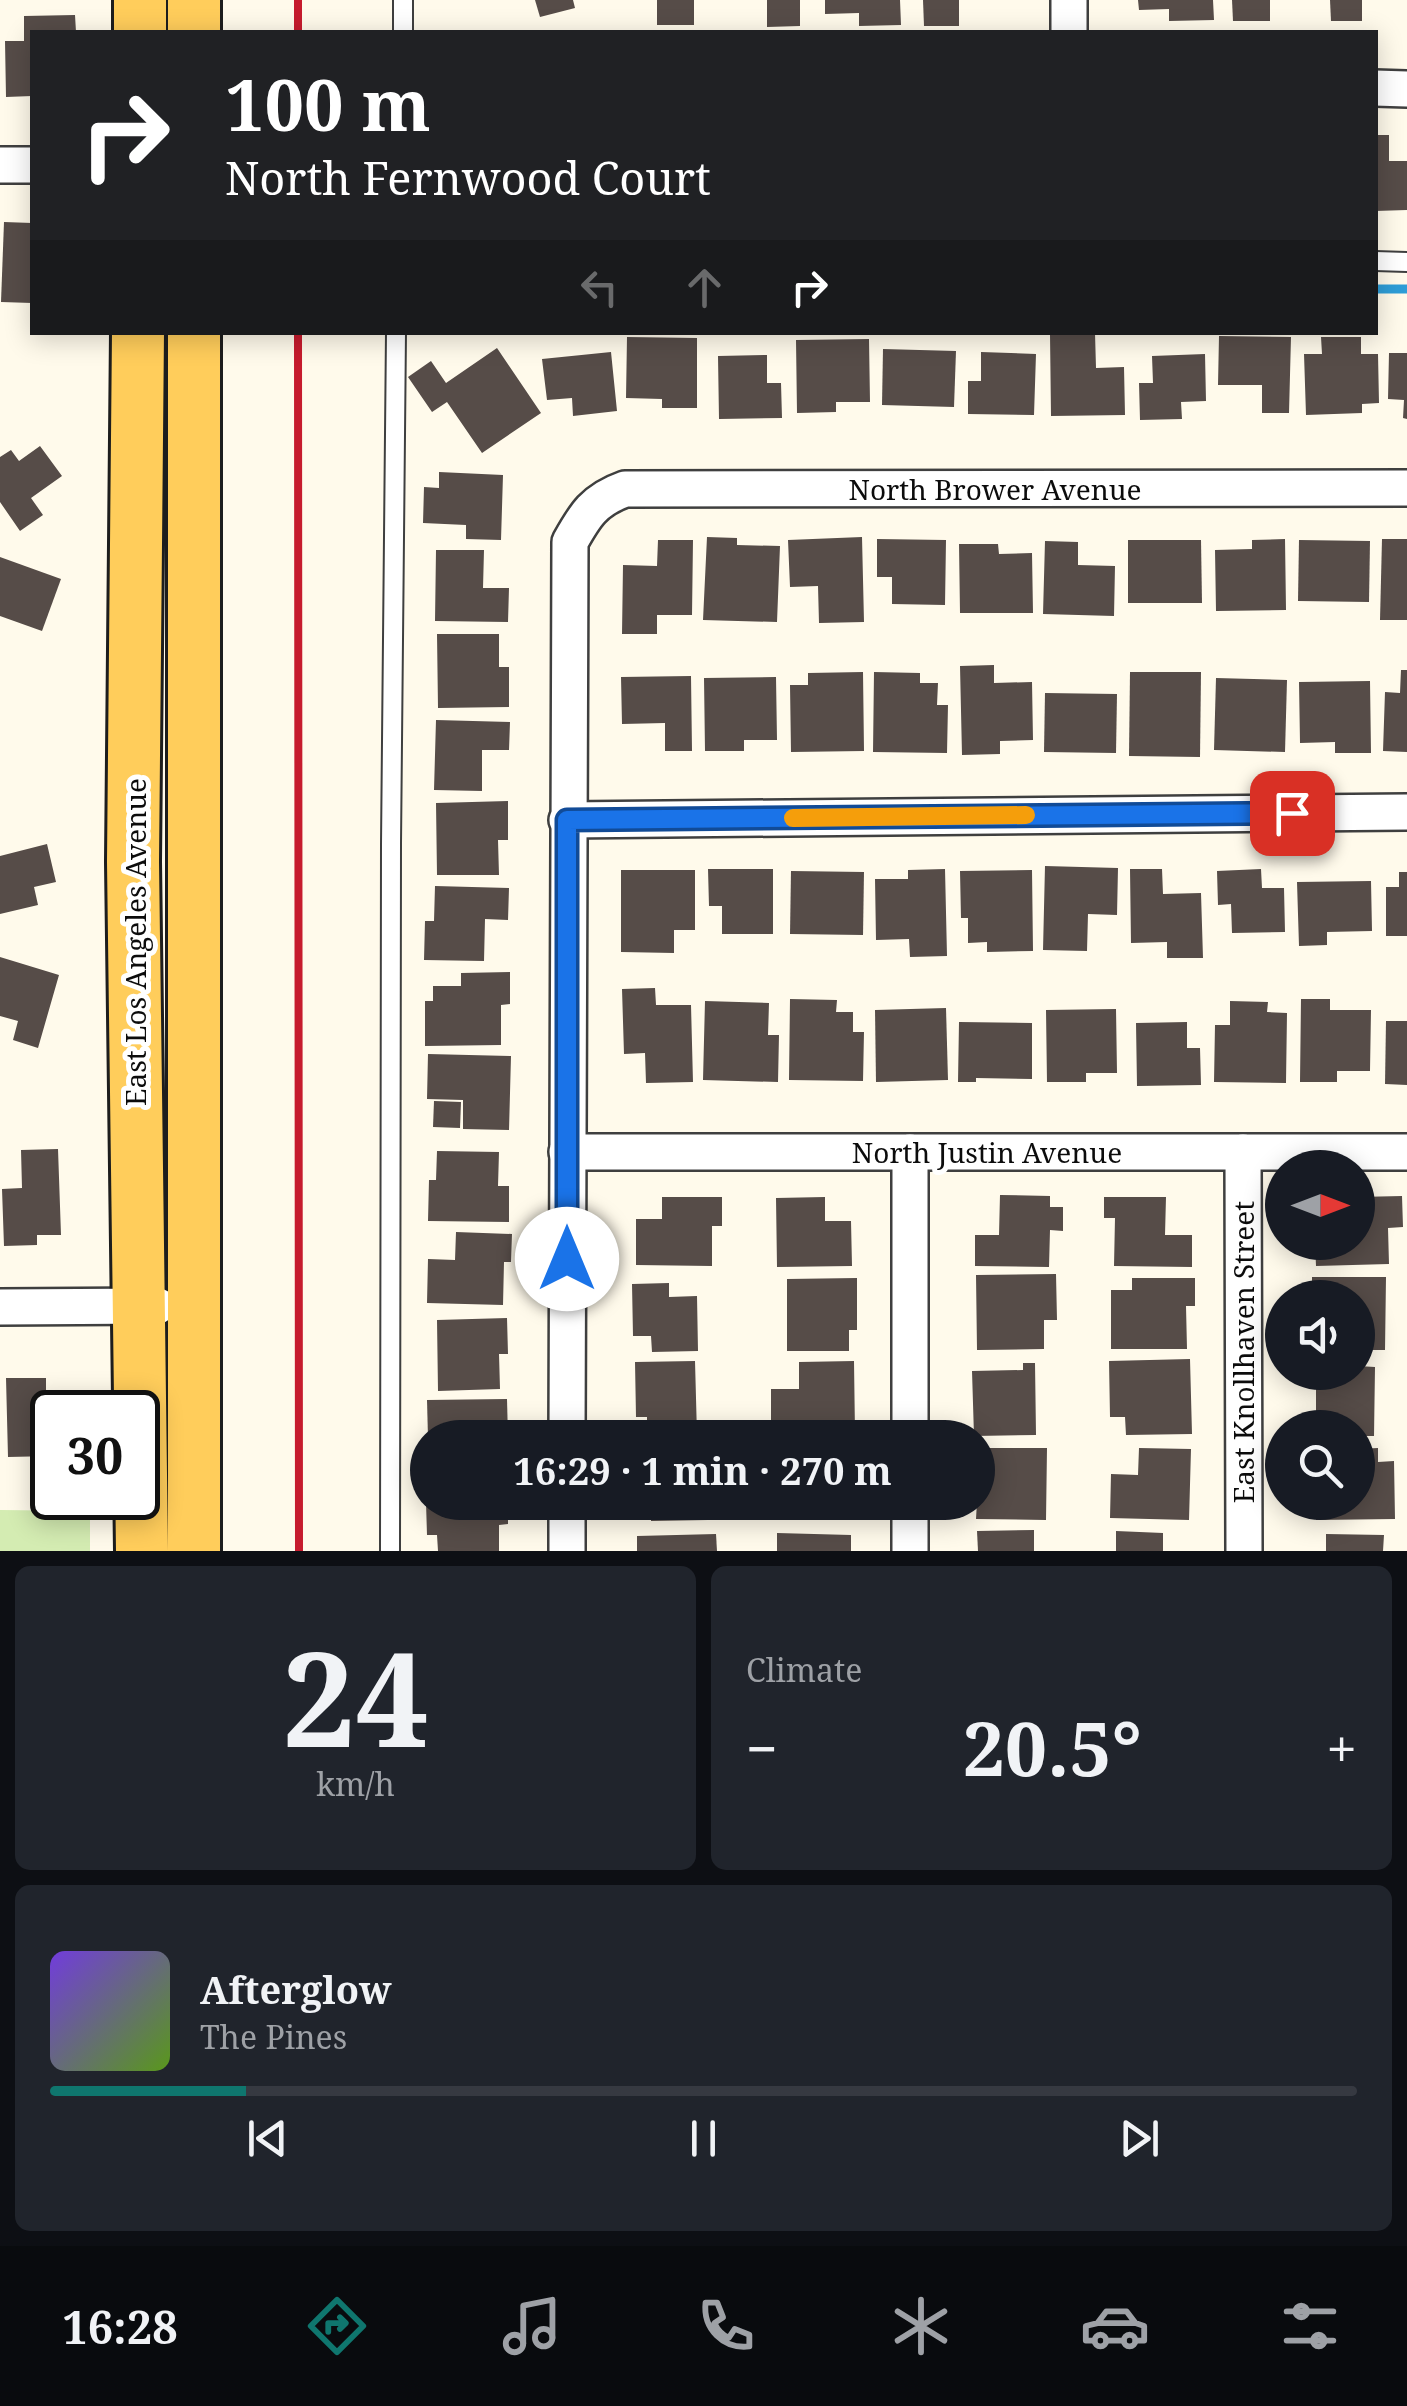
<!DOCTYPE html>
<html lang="en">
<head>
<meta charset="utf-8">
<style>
	:root { --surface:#171b24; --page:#20242c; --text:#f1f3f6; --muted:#9ea1a6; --line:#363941; --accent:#0f766e }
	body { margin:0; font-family:"Noto Serif",serif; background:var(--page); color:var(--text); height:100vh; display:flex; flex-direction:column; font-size:38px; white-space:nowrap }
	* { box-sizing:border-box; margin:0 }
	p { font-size:32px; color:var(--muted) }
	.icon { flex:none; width:55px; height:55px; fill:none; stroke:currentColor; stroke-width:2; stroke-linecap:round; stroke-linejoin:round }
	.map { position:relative; height:1551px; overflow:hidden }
	.panel { display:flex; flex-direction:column; gap:15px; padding:15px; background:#0d0f14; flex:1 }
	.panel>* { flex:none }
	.top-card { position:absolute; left:30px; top:30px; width:1348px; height:305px; border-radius:0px; box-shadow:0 5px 25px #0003; background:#202124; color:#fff; overflow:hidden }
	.needle { width:65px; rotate:90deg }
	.fabs { position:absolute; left:1265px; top:1150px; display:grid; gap:20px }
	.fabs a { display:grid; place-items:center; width:110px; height:110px; border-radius:50%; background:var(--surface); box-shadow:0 5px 25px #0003; font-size:50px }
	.speed { position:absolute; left:30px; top:1390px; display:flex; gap:20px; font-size:50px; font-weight:700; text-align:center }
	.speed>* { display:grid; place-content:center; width:130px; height:130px; border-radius:50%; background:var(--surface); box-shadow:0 5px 25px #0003; line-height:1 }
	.speed .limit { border:5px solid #111; border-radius:15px; background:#fff; color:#111 }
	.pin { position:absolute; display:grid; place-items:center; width:85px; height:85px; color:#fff; margin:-42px; border-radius:20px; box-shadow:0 5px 15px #0006 }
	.me { position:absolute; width:110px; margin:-55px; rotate:0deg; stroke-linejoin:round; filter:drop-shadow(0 0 8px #0008) }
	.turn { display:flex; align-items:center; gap:35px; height:210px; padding:0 30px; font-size:45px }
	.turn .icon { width:130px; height:130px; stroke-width:2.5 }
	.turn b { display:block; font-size:70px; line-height:85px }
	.lanes { display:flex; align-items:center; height:95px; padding:0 30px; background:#0003; justify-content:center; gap:50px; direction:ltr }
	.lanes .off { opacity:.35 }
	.big { font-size:75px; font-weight:700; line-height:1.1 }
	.panel .widget { flex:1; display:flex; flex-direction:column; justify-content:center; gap:15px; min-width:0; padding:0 35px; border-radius:15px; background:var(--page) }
	.panel .dial { align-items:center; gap:0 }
	.dial b { font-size:130px; line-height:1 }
	.song { display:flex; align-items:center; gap:30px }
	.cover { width:120px; height:120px; border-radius:15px; background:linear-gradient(135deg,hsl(260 70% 55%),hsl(90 70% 35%)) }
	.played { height:10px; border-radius:5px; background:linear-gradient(90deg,var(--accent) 15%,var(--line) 15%) }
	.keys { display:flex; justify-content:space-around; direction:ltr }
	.heat { display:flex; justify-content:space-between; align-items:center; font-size:55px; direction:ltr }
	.panel .tiles { flex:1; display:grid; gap:15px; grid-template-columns:1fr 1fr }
	.widget:last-child { grid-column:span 2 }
	.trip { position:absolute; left:410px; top:1420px; width:585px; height:100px; border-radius:50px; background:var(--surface); box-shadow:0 5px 25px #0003; font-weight:700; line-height:100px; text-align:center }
	.tabs { display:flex; height:160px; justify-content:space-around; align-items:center; background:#090b0e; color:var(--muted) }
	.tabs .icon { width:70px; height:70px }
	.tabs .current { color:var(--accent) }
	.tabs b { font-size:45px; color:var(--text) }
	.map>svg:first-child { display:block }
</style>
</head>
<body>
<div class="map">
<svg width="1407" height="1551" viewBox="0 0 1407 1551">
	<rect width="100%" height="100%" fill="#fffaeb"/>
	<!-- green -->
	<polygon fill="#d4ecb2" points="0,1510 90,1511 90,1551 0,1551"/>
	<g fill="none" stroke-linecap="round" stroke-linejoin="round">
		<!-- stream -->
		<polyline stroke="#2e9dd7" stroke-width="9" points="1375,289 1407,289"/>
	</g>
	<!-- building -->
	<g fill="#564c48">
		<polygon points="535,0 573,0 575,8 540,17"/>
		<rect x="657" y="0" width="37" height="25"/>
		<polygon points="767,0 800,0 800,26 767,27"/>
		<polygon points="825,0 900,0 901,25 859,26 859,13 825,14"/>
		<polygon points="923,0 959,0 959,26 924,26"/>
		<polygon points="1138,0 1213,0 1214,20 1169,21 1169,9 1139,10"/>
		<polygon points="1232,0 1270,0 1270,21 1233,21"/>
		<polygon points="1330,0 1362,0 1362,21 1331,21"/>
		<polygon points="75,15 76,32 32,32 32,96 6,97 5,41 24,41 24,16"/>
		<polygon points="1375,135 1389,135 1389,161 1407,161 1407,210 1375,211"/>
		<polygon points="4,222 32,223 32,303 1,302"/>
		<polygon points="1095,333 1096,368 1124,367 1125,415 1051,416 1050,334"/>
		<polygon points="1219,336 1291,337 1289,413 1262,413 1262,385 1218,385"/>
		<polygon points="627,337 697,338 697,408 662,408 662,399 626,398"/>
		<polygon points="1321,337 1361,337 1361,354 1378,354 1379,403 1362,404 1362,413 1306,415 1304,354 1322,354"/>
		<polygon points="869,339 870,402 836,402 836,412 797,413 796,340"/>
		<polygon points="497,348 541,413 482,453 447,402 432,412 408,377 431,361 446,383"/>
		<polygon points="883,349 956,351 954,407 882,405"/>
		<polygon points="611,352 617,411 573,416 572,398 547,400 542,359"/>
		<polygon points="981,352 1036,354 1034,415 968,414 968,381 981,381"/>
		<polygon points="1389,353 1407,353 1407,419 1403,418 1404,400 1388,399"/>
		<polygon points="1205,354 1206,401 1181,402 1182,419 1140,420 1139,383 1153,383 1152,356"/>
		<polygon points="767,355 767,383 781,383 782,418 719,419 718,356"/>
		<polygon points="40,446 62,476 31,498 43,515 20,531 0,502 0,457 11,450 19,461"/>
		<polygon points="439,472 503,475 501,540 466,539 466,525 423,523 424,487 439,488"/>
		<polygon points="707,537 737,538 737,545 780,546 777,622 703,620"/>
		<polygon points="862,537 864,622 819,623 818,586 790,587 788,540"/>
		<polygon points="877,539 946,540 945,605 892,604 892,577 877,577"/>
		<polygon points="1285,539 1286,610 1216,611 1215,550 1252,549 1252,540"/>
		<polygon points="1382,539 1407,539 1407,620 1380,620"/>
		<polygon points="658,540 693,540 692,615 657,615 657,634 622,634 623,565 657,566"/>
		<polygon points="1128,540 1201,540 1202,603 1128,603"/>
		<polygon points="1299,540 1370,541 1369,602 1298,601"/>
		<polygon points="1045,541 1078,542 1078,565 1115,566 1114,616 1043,614"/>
		<polygon points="959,544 998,544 999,554 1032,553 1033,613 960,613"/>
		<polygon points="436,550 484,550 483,588 509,588 508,622 435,621"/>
		<polygon points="0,557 61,579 42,631 0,616"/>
		<polygon points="437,634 499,634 499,667 509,667 509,707 438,708"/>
		<polygon points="994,665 994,683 1032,682 1033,740 1000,741 1000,754 962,755 960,666"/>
		<polygon points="1401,670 1407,670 1407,752 1383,751 1385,692 1400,693"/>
		<polygon points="863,672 864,751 791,752 790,685 808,685 808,673"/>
		<polygon points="874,672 920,673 920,683 938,683 937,705 948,705 947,753 873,752"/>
		<polygon points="1130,672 1201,672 1200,757 1129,756"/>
		<polygon points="691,676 692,751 665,751 665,723 622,724 621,677"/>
		<polygon points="776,677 777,740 744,740 744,751 705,751 704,678"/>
		<polygon points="1216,678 1287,680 1285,752 1214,750"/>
		<polygon points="1370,681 1371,753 1335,753 1335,742 1300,743 1299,682"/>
		<polygon points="1045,693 1117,694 1116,753 1044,752"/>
		<polygon points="436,720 510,722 509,750 482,750 482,791 434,790"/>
		<polygon points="508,801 508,840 498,840 499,875 437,875 436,803"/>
		<polygon points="47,844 56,882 34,887 38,905 0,914 0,856"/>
		<polygon points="1045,866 1118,868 1117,915 1088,914 1087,951 1043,950"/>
		<polygon points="708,869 773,869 773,934 722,934 722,906 709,906"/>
		<polygon points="945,869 947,956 910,957 909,939 876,940 875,879 908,879 908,870"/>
		<polygon points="1130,869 1162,869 1163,894 1201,893 1203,958 1167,958 1167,942 1131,943"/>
		<polygon points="1261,869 1262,888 1284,888 1285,932 1232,933 1231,904 1218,905 1217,871"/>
		<polygon points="621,870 695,870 695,930 674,930 674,953 621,952"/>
		<polygon points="1032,870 1033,951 987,952 987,942 968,943 968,918 961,918 960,871"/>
		<polygon points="791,871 864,872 863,935 790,934"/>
		<polygon points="1399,872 1407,872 1407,936 1386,936 1386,887 1399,887"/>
		<polygon points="1371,881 1372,931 1327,932 1327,945 1299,946 1297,882"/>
		<polygon points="435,886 509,888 508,920 485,919 484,961 424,960 425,921 434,921"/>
		<polygon points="0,957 59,975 38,1048 13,1040 18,1021 0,1016"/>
		<polygon points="510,972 510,1004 501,1005 501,1045 425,1046 425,1001 433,1001 433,986 461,986 461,973"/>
		<polygon points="655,988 656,1005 691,1005 693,1082 646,1083 645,1053 624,1054 622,989"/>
		<polygon points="790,999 837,1000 836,1012 853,1012 853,1032 864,1032 863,1081 789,1080"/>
		<polygon points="1301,999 1330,999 1330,1010 1371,1010 1370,1071 1337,1071 1337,1082 1300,1082"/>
		<polygon points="705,1001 769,1003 768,1035 779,1035 778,1082 703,1080"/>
		<polygon points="1230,1001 1268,1002 1267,1012 1287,1013 1286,1083 1214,1082 1215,1025 1230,1025"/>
		<polygon points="946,1008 948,1080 876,1082 875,1010"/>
		<polygon points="1116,1009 1117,1073 1086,1073 1086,1082 1047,1082 1046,1010"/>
		<polygon points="1386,1021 1407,1021 1407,1085 1385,1084"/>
		<polygon points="959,1022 1032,1023 1032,1079 976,1078 976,1082 958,1082"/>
		<polygon points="1187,1022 1187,1048 1200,1048 1201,1085 1137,1086 1136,1023"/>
		<polygon points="428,1054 511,1056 509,1130 463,1129 463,1100 427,1099"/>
		<polygon points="434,1101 461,1102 460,1128 433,1127"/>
		<polygon points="58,1149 61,1235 37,1235 37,1245 4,1246 2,1189 22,1188 21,1150"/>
		<polygon points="437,1151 499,1152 498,1186 509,1186 509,1222 428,1221 429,1180 436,1180"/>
		<polygon points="1000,1195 1050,1196 1050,1207 1063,1207 1063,1231 1050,1230 1049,1267 975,1266 975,1235 999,1235"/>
		<polygon points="1402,1196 1403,1227 1388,1228 1389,1264 1316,1266 1315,1242 1358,1242 1358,1197"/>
		<polygon points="662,1197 722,1197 722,1226 712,1226 712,1266 636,1265 636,1219 662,1219"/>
		<polygon points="825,1197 825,1221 851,1221 852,1266 777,1267 776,1198"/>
		<polygon points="1104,1197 1166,1197 1165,1235 1192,1235 1192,1267 1114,1266 1115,1218 1104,1218"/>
		<polygon points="456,1232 512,1234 511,1262 504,1262 503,1305 427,1303 428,1259 455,1260"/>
		<polygon points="1056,1274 1057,1320 1044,1320 1044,1349 977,1350 976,1275"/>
		<polygon points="1312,1277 1386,1277 1385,1350 1358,1350 1358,1298 1312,1298"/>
		<polygon points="857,1278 857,1330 849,1330 849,1351 787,1351 787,1279"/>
		<polygon points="1132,1278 1195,1278 1195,1306 1186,1306 1187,1349 1111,1349 1111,1290 1132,1290"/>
		<polygon points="669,1283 669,1297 697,1296 698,1351 652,1352 651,1336 633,1336 632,1284"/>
		<polygon points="507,1318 508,1354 499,1354 500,1389 438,1391 437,1320"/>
		<polygon points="1190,1359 1192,1434 1126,1435 1125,1417 1110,1417 1109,1361"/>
		<polygon points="695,1361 697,1435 647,1436 647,1417 636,1417 635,1362"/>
		<polygon points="854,1361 855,1434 771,1435 771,1389 799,1389 799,1362"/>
		<polygon points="1023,1363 1035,1363 1036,1435 974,1436 972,1371 1023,1370"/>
		<polygon points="1358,1366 1375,1367 1374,1436 1358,1436 1358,1428 1316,1428 1316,1372 1358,1372"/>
		<polygon points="6,1378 46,1378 46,1398 61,1398 61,1412 52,1412 52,1456 8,1457"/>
		<polygon points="507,1399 508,1438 428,1438 427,1400"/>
		<polygon points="986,1448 1047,1448 1046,1520 976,1519 978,1484 985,1484"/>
		<polygon points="1139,1448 1191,1449 1189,1520 1110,1518 1111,1474 1138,1475"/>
		<polygon points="1378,1448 1378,1462 1394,1461 1395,1519 1316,1520 1316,1502 1358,1502 1358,1449"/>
		<polygon points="426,1502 508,1502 508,1524 499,1525 499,1551 438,1551 437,1535 427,1535"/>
		<polygon points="651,1502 707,1502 708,1520 651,1521"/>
		<polygon points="773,1502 856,1502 857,1518 774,1520"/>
		<polygon points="1034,1530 1034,1551 978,1551 977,1531"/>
		<polygon points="1116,1531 1163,1533 1163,1551 1116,1551"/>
		<polygon points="777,1533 851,1535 851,1551 777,1551"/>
		<polygon points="716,1534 717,1551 637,1551 637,1536"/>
		<polygon points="1326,1534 1384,1535 1383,1551 1326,1551"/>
	</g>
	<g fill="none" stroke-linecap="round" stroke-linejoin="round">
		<defs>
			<g id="lane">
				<polyline points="403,32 403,0"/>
				<polyline points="1375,261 1407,262"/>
				<polyline points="390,1551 391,844 396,332"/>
			</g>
			<g id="street">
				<polyline points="1069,0 1069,32"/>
				<polyline points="1375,88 1407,89"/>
				<polyline points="0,165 32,165"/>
				<polyline points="567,820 1407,812"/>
				<polyline points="567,1152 1407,1152"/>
				<polyline points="910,1152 910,1438"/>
				<polyline points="1243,1152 1244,1551"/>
				<polyline points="0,1307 158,1306"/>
				<path d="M567,1438L570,542C585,515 594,500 625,489L1407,488"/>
				<polyline points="567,1502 567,1551"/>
				<polyline points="910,1502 910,1551"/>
			</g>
			<g id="primary">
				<polyline points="194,0 194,32"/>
				<polyline points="140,32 140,0"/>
				<polyline points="138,332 133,862 142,1551"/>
				<polyline points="194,1551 194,332"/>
			</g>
		</defs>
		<!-- lane casing -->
		<use href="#lane" stroke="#3f3f3f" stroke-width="22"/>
		<!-- street casing -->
		<use href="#street" stroke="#3f3f3f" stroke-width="40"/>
		<!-- primary casing -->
		<use href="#primary" stroke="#1d1d1d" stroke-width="58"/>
		<!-- lane -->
		<use href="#lane" stroke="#fff" stroke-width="18"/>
		<!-- street -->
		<use href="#street" stroke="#fff" stroke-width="35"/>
		<!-- primary -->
		<use href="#primary" stroke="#ffcd5b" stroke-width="52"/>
		<!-- rail -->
		<g stroke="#c61b2d" stroke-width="8">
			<polyline points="298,0 298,32"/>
			<polyline points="298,332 299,1551"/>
		</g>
	</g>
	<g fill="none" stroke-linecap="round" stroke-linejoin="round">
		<defs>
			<polyline id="route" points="567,1259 567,820 1292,813"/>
		</defs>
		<!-- route casing -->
		<use href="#route" stroke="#114b97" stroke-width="25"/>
		<!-- route -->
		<use href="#route" stroke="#1a73e8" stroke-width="18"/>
		<!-- slow -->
		<polyline stroke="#f59e0b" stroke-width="18" points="793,818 1026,815"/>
	</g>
	<g text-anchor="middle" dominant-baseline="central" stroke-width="10" stroke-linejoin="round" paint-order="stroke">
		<!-- street labels -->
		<g font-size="28" fill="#0c0c0c" stroke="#fff">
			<text x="995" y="489">North Brower Avenue</text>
			<text transform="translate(135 942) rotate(-90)">East Los Angeles Avenue</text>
			<text x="987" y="1152">North Justin Avenue</text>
			<text transform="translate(1243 1352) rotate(-90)">East Knollhaven Street</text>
		</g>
	</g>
</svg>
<div class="fabs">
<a><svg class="needle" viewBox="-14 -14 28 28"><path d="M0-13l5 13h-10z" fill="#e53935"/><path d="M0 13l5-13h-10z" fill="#9ea1a6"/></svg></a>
<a><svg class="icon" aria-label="sound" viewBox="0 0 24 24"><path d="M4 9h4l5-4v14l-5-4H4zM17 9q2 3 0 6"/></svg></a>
<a><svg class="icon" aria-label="search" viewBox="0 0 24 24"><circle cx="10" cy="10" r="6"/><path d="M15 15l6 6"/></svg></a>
</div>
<div class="speed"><div class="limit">30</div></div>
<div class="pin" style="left:1292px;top:813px;background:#d93025"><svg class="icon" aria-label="arrive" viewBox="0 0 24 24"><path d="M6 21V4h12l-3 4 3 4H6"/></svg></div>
<svg class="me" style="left:567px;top:1259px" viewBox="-20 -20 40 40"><circle r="19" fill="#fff"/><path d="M0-13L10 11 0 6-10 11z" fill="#1a73e8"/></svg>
<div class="trip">16:29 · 1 min · 270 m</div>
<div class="top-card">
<div class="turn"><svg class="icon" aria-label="right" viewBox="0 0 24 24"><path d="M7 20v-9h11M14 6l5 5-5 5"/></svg><div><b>100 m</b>North Fernwood Court</div></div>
<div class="lanes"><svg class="icon off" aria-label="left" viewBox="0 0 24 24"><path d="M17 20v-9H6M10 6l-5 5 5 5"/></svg><svg class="icon off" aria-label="ahead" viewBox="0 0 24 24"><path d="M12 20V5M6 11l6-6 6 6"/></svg><svg class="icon" aria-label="right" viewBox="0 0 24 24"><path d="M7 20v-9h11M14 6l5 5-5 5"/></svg></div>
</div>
</div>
<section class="panel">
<div class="tiles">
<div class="widget dial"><b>24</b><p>km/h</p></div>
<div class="widget"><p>Climate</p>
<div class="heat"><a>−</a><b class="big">20.5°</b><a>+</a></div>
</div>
<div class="widget">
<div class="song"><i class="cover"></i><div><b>Afterglow</b><p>The Pines</p></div></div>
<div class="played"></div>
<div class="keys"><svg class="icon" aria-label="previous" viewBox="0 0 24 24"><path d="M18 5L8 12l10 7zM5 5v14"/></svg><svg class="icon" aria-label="pause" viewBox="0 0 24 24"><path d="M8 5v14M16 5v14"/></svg><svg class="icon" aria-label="next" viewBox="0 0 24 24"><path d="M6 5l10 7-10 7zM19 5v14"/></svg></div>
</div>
</div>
</section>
<nav class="tabs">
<b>16:28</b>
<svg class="icon current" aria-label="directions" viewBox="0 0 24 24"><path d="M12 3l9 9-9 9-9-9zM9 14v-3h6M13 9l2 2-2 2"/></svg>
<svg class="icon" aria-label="music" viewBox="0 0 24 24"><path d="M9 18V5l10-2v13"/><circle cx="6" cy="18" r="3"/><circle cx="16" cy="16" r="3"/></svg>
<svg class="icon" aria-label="phone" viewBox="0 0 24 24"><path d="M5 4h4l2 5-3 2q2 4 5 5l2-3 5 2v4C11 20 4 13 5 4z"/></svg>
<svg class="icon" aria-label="climate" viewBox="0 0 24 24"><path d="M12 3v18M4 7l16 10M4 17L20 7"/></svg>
<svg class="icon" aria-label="car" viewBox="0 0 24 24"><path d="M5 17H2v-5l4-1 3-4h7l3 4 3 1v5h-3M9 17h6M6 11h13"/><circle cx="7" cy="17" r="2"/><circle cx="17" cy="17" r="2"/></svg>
<svg class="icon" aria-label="filters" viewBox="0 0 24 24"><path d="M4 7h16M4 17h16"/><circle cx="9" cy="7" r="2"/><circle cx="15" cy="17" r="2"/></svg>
</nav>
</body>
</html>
